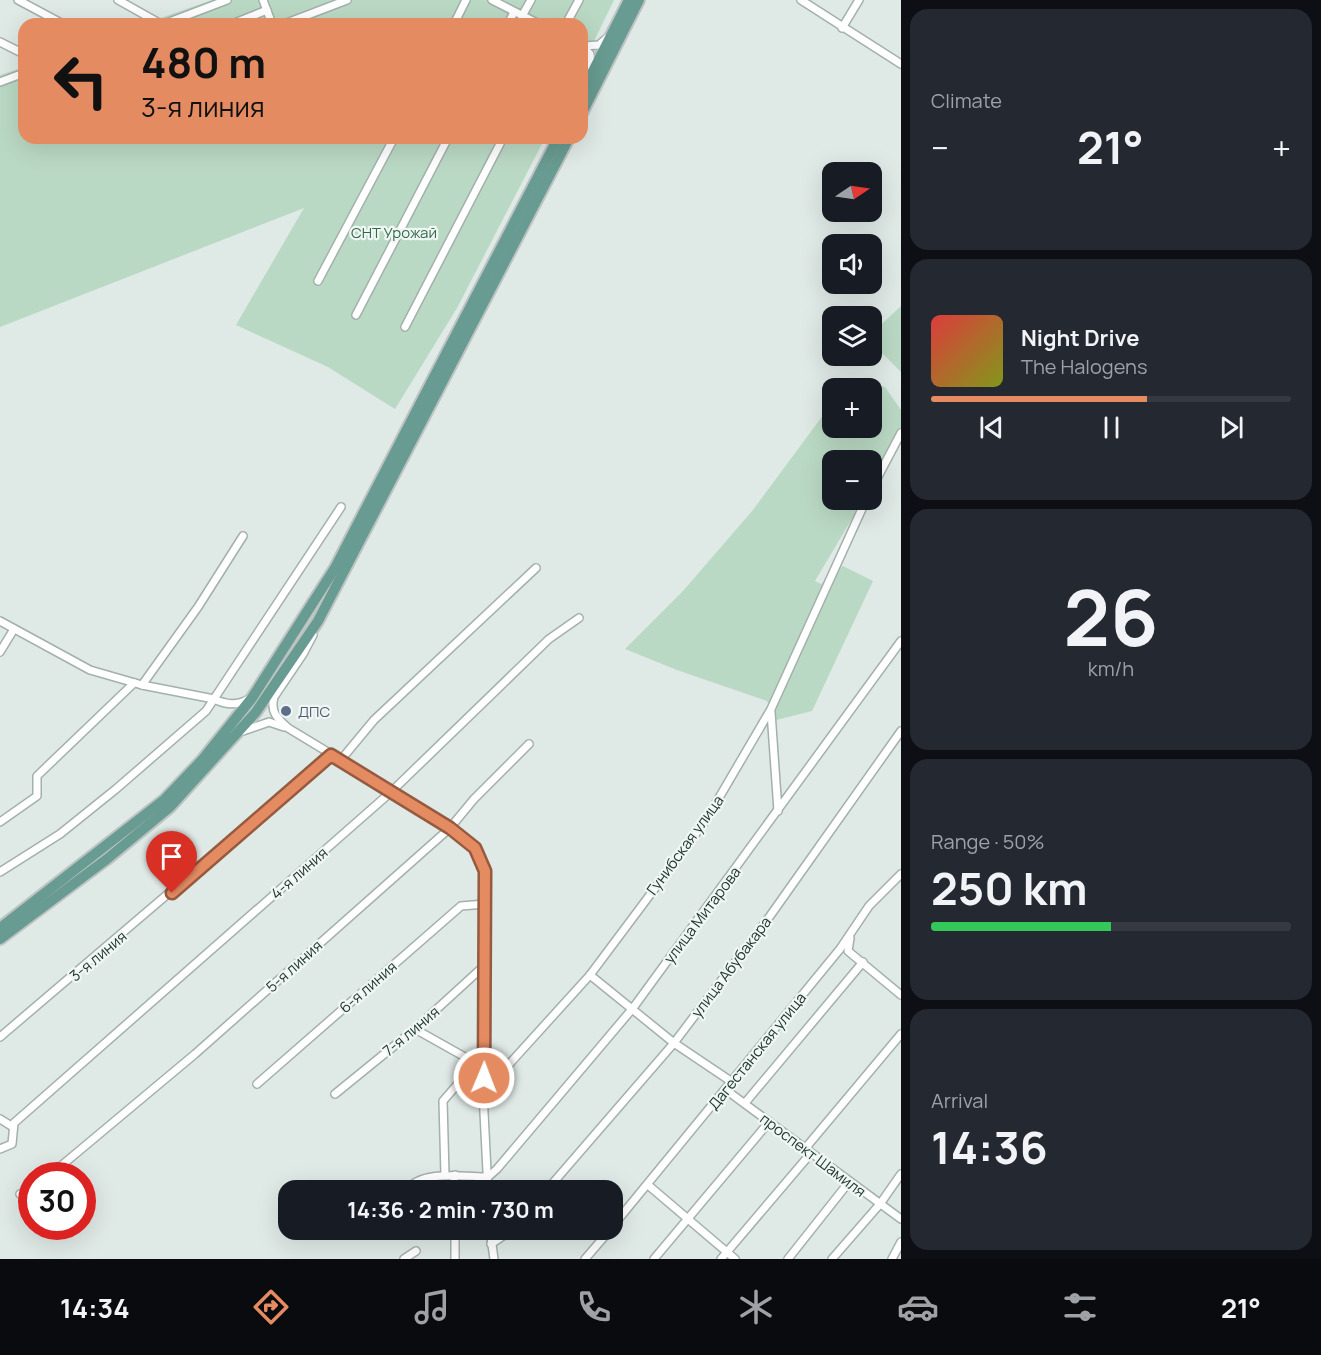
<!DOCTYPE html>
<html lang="en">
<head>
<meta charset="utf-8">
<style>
	:root { --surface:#171b24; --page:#242831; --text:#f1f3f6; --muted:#9ea1a6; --line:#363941; --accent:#e58b62 }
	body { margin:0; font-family:Manrope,sans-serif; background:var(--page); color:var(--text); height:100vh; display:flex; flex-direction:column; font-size:22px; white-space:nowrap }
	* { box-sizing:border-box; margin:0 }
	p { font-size:20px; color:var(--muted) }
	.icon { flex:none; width:33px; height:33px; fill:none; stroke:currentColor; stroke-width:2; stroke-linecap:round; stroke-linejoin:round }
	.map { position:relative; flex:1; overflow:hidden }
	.details { display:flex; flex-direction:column; gap:9px; padding:9px; background:#0d0f14; width:420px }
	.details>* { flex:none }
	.hud { position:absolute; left:18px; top:18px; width:570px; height:126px; border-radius:18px; box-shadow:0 6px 24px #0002; background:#e58b62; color:#111; overflow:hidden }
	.needle { width:39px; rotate:77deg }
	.controls { position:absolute; left:822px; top:162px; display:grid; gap:12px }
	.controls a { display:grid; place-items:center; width:60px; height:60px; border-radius:12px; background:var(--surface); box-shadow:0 6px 24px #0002; font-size:30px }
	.speed { position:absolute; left:18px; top:1162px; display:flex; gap:12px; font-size:30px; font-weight:700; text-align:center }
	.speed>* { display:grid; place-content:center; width:78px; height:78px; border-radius:50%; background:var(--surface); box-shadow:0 6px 24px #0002; line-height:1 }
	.speed .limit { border:9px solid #d22; background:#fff; color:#111 }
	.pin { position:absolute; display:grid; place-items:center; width:51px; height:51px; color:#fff; margin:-62px -26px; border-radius:50% 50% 50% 0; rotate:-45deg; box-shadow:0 0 6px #0007 }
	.pin .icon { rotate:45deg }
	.me { position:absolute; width:66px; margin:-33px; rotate:1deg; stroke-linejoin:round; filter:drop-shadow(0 0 4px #0008) }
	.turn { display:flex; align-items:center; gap:21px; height:126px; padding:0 24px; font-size:27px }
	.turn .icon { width:78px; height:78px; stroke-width:2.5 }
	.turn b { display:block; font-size:42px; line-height:51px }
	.big { font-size:45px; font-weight:700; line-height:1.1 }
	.details .tile { flex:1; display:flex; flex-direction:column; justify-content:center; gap:9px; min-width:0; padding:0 21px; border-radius:18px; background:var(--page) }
	.details .dial { align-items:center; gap:0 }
	.dial b { font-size:78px; line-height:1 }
	.song { display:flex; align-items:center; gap:18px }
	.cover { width:72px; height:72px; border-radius:9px; background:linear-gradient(135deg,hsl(0 70% 55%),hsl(70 70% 35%)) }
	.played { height:6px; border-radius:3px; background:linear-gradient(90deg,var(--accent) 60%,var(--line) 60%) }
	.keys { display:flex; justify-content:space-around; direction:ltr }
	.heat { display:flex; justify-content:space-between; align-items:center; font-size:33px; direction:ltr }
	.charge { height:9px; border-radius:4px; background:linear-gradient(90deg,#34c759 50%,var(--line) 0) }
	.trip { position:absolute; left:278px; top:1180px; width:345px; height:60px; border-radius:18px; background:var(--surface); box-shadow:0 6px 24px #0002; font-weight:700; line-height:60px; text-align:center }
	.tabs { display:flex; height:96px; justify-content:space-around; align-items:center; background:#090b0e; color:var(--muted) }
	.tabs .icon { width:42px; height:42px }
	.tabs .on { color:var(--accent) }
	.tabs b { font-size:27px; color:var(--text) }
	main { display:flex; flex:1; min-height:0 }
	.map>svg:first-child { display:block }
</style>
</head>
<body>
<main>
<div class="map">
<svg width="901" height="1259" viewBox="0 0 901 1259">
	<rect width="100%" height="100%" fill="#dfe9e5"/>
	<!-- green -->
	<g fill="#bad9c4">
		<polygon points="212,0 614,0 582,66 582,24 144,24"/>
		<polygon points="24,67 24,138 545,138 457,308 395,409 328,367 236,325 304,208 0,327 0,75"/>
		<polygon points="901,306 901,372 878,349 872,333"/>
		<polygon points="868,382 885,387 901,410 901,427 872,483 872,460 832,460 832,500 863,500 815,581 821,584 843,566 873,581 812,711 776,720 767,701 677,670 625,649 683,591 753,510 832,403 832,428 872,428 872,388 848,388"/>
	</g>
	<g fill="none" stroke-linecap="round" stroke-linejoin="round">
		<defs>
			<g id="street">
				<polyline points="18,0 63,24"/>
				<polyline points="118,0 161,24"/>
				<polyline points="263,0 272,24"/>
				<polyline points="492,0 539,24"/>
				<polyline points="801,0 901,64"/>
				<polyline points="522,16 531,0"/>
				<polyline points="164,24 227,0"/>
				<polyline points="232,24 267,10"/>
				<polyline points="284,24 347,0"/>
				<polyline points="454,24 466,0"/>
				<polyline points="508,24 514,12"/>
				<polyline points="566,24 579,0"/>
				<polyline points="842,28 859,0"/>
				<polyline points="0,42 24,54"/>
				<polyline points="582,46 590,54 591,69"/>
				<polyline points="583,46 599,45 607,38"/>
				<polyline points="0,82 24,73"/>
				<polyline points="318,281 394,138"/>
				<polyline points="356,315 448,138"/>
				<polyline points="405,327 503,138"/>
				<polyline points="872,488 901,433"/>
				<path d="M0,621L90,670L142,685L214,699C226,705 237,706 249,699"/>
				<path d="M313,635L303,654L274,697C270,712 277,718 288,728L440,820L475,848L485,871L483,1093L488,1191"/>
				<polyline points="0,652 14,629"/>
				<polyline points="142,685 198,607 243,536"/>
				<polyline points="771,712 778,811"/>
				<polyline points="243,731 269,722 284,727"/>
				<polyline points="340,761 374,720 536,568"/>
				<polyline points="0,822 37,796 37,776 134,683"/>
				<polyline points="0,872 60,834 116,789 206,711 341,507"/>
				<polyline points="850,938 848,951 901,995"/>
				<polyline points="590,975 674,1043 732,1082"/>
				<polyline points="415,1029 472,1061 484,1063"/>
				<polyline points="0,1037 331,755"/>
				<polyline points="257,1084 461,906 485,904"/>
				<polyline points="726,1090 901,1219"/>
				<polyline points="483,1093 590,975 706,820 771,709 866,500"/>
				<polyline points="335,1094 415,1029 485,965"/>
				<polyline points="745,1103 863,962"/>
				<polyline points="0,1119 13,1127"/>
				<polyline points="0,1149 12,1144 14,1123 391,792 549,639 579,618"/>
				<polyline points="445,1175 443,1101 469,1071 472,1061"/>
				<polyline points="49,1176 195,1054 450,828 474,799 529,744"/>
				<polyline points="648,1185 735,1259"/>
				<path d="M406,1191C421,1169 465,1177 488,1177L497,1169L633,1008L901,641"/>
				<polyline points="452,1191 455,1175"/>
				<polyline points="546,1191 674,1043 770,916 901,731"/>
				<polyline points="20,1194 32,1187"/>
				<polyline points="612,1227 840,949 869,906 901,874"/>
				<polyline points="455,1230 455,1259"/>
				<polyline points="490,1230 494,1259"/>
				<polyline points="491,1244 512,1230"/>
				<polyline points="404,1259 416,1251"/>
				<polyline points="585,1259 610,1230"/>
				<polyline points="654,1259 769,1122"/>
				<polyline points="721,1259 806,1159 808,1145 901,1034"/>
				<polyline points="788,1259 849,1182"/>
				<polyline points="832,1259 880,1204 901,1174"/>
				<polyline points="892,1259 901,1242"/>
			</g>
			<g id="primary">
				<polyline points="582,93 629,0"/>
				<polyline points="582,113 639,0"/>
				<polyline points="0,928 164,800 203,759 252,698 335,568 558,138"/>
				<polyline points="0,939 107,859 170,807 256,712 318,621 569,138"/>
			</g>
		</defs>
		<!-- street casing -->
		<use href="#street" stroke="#a3b0ac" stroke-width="10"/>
		<!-- primary casing -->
		<use href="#primary" stroke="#bdc3c2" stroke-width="14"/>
		<!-- street -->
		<use href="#street" stroke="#fff" stroke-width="7"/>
		<!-- primary -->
		<use href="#primary" stroke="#689b91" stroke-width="10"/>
	</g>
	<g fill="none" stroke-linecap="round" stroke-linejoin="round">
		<defs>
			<polyline id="route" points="172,893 331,755 450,828 475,848 485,871 484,1078"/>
		</defs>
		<!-- route casing -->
		<use href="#route" stroke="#955a40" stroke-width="15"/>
		<!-- route -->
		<use href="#route" stroke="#e58b62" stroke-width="10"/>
	</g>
	<!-- markers -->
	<circle fill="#5c6f8a" stroke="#eff6f3" stroke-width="2" cx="286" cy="711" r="6"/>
	<g text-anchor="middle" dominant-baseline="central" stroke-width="4.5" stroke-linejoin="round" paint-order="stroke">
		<!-- park labels -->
		<g font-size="15" fill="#306a4b" stroke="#eff6f3">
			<text x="394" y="232">СНТ Урожай</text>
		</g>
		<!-- service labels -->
		<g font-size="15" fill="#4e5e75" stroke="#eff6f3" text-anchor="start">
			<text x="298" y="711">ДПС</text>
		</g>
		<!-- street labels -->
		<g font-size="15" fill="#223833" stroke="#eff6f3">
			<text transform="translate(685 845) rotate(-54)">Гунибская улица</text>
			<text transform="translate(299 873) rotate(-41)">4-я линия</text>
			<text transform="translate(702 915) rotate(-53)">улица Митарова</text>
			<text transform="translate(98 956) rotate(-40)">3-я линия</text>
			<text transform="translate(294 966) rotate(-42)">5-я линия</text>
			<text transform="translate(731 967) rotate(-53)">улица Абубакара</text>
			<text transform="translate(368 987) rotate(-41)">6-я линия</text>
			<text transform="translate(411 1031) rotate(-40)">7-я линия</text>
			<text transform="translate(757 1051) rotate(-51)">Дагестанская улица</text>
			<text transform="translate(813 1155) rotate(37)">проспект Шамиля</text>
		</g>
	</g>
</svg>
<div class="controls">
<a><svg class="needle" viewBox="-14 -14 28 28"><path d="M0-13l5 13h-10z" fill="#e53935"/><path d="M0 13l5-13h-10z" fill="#9ea1a6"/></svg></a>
<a><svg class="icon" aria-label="sound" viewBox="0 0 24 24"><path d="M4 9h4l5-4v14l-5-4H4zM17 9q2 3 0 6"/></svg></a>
<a><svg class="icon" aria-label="layers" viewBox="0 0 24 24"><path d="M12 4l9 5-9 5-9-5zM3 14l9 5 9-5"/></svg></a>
<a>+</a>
<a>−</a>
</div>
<div class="speed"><div class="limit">30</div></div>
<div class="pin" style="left:172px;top:893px;background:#d93025"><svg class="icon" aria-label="arrive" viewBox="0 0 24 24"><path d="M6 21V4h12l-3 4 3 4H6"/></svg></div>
<svg class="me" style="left:484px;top:1078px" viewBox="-20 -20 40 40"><circle r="17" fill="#e58b62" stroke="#fff" stroke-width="3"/><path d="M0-11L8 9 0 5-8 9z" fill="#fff"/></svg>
<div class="trip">14:36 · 2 min · 730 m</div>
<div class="hud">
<div class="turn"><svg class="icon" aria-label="left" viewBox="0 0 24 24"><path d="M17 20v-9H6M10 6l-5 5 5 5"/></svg><div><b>480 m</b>3-я линия</div></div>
</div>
</div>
<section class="details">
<div class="tile"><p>Climate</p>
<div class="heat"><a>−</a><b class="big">21°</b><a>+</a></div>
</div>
<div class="tile">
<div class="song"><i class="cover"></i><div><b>Night Drive</b><p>The Halogens</p></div></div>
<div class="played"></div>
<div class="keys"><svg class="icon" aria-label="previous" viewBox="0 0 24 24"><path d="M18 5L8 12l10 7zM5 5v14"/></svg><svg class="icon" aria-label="pause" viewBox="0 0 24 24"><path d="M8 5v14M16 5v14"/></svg><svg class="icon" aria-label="next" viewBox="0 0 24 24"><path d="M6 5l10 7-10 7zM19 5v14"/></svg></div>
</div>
<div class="tile dial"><b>26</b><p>km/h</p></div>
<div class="tile"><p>Range · 50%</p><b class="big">250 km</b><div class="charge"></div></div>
<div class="tile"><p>Arrival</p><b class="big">14:36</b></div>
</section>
</main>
<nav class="tabs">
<b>14:34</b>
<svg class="icon on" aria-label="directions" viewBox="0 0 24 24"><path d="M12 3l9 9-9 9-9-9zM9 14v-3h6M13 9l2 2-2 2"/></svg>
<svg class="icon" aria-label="music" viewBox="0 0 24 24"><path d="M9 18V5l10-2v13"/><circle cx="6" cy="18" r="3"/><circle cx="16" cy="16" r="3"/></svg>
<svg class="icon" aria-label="phone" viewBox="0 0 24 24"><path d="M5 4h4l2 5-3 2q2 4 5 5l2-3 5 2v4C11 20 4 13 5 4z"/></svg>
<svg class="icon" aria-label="climate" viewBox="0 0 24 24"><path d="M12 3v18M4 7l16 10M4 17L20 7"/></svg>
<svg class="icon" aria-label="car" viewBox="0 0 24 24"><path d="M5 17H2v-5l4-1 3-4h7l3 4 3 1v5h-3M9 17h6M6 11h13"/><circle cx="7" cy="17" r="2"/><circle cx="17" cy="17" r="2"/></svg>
<svg class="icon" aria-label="filters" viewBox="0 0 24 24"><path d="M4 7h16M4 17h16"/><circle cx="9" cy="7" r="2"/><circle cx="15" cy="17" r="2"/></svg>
<b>21°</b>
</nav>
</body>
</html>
